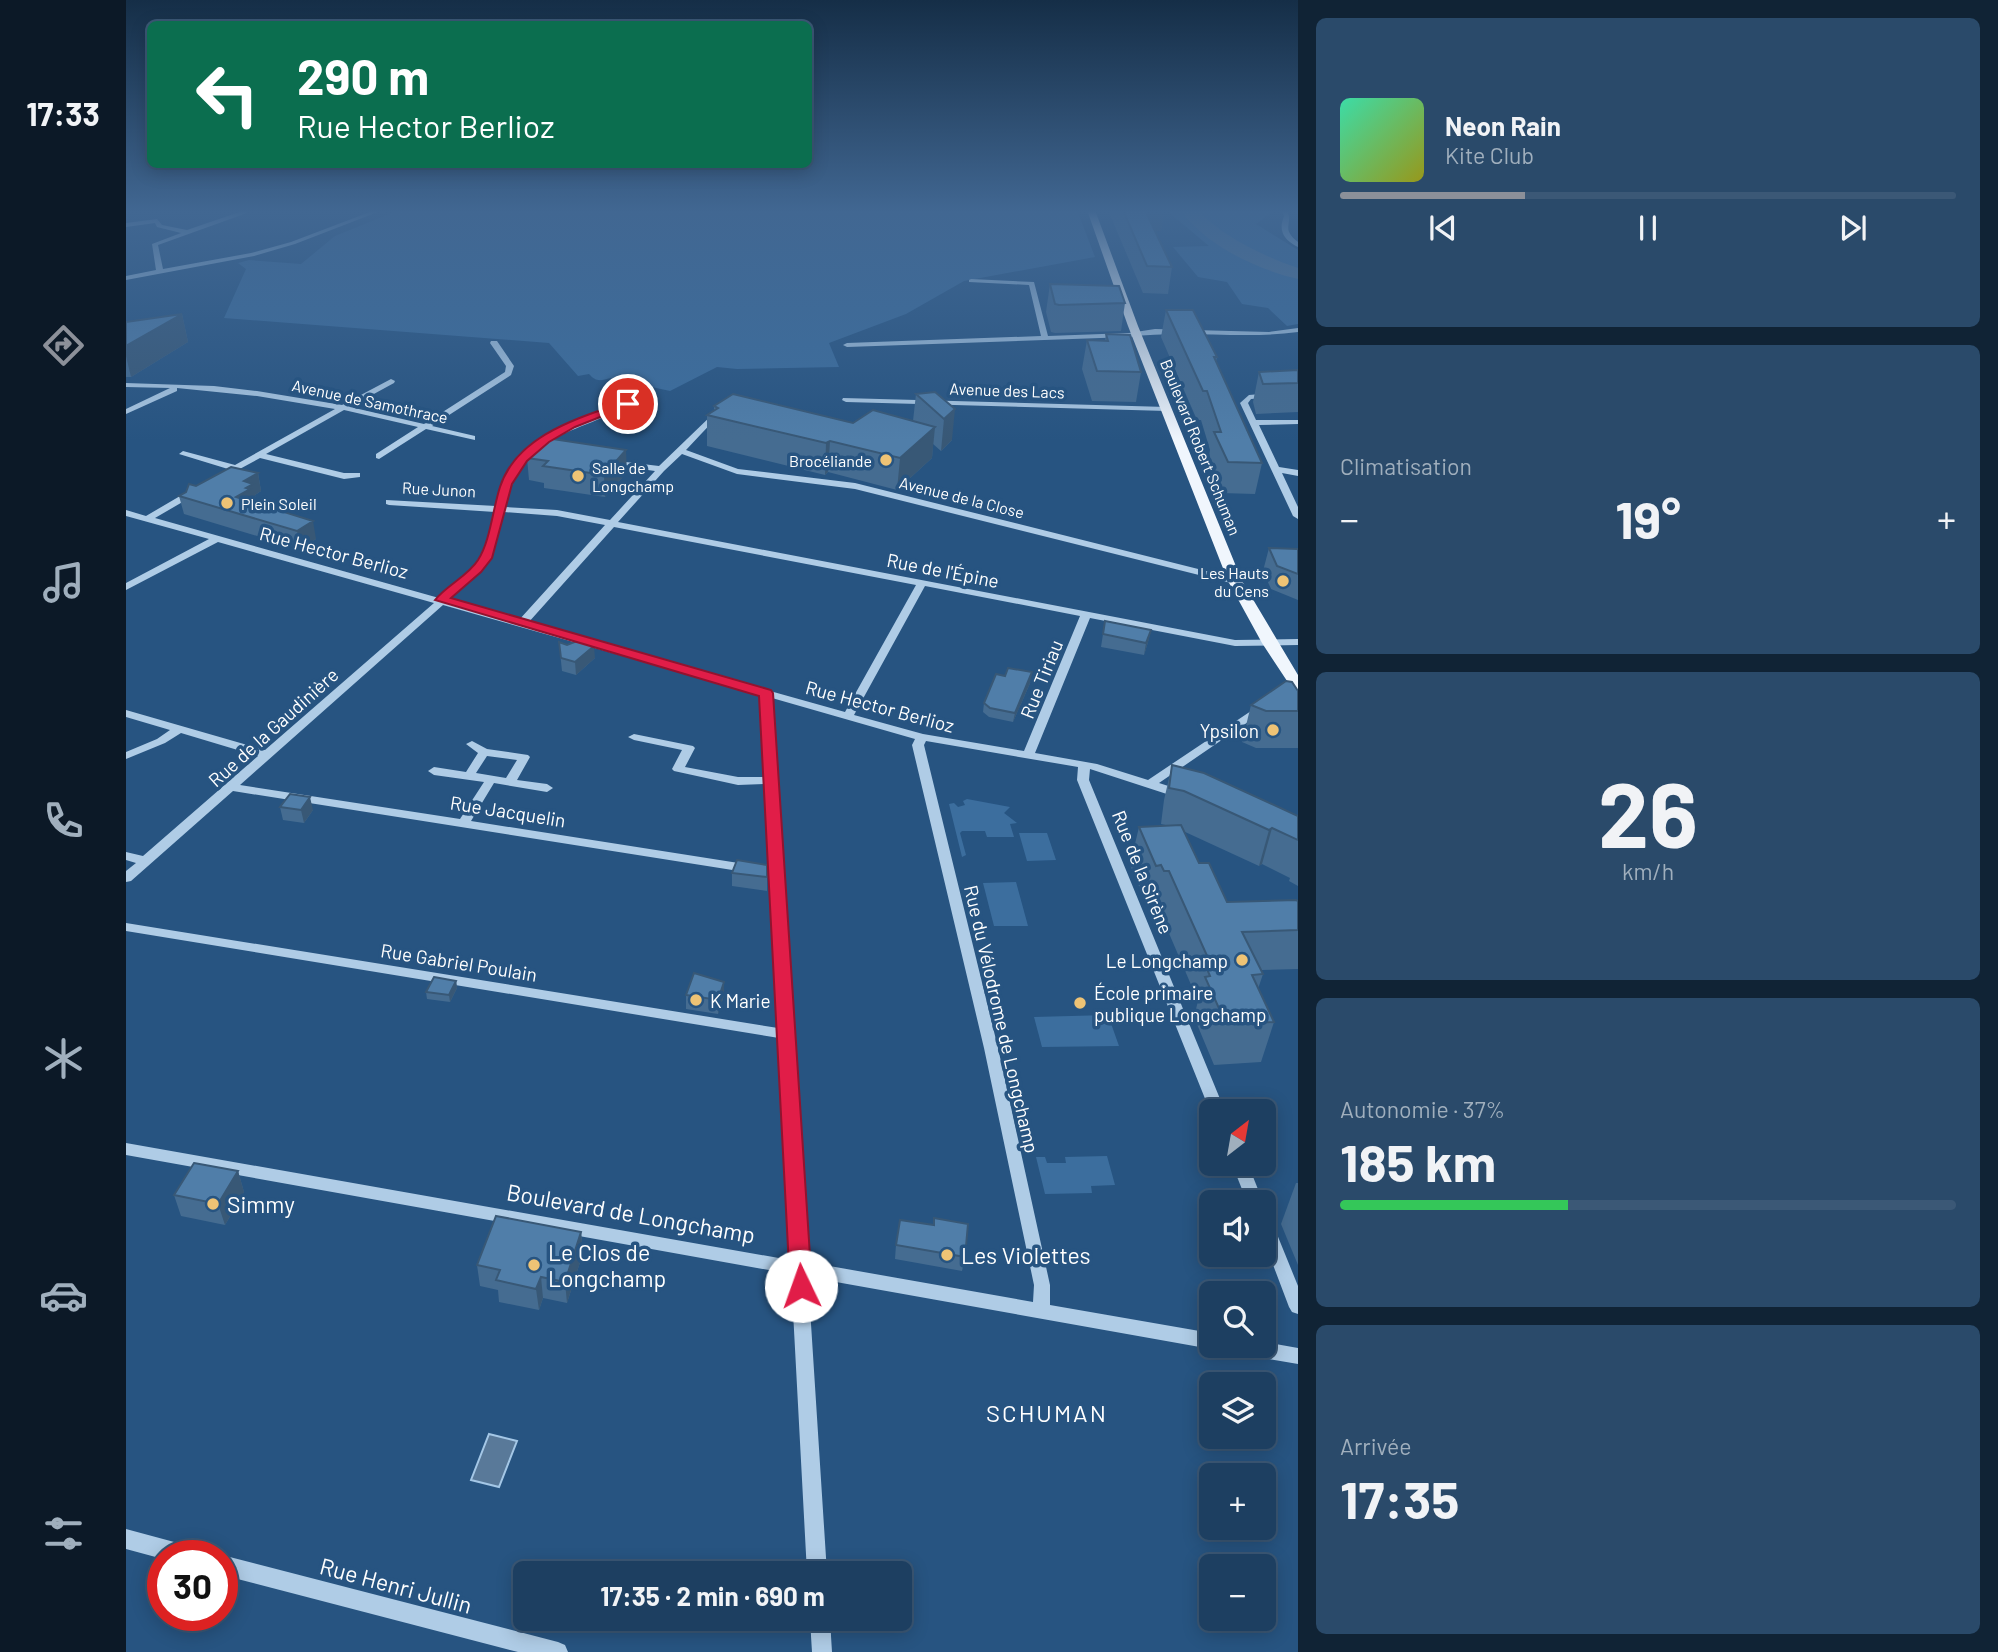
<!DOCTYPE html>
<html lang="fr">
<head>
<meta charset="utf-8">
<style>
	:root { --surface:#1d3f61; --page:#2a4a6a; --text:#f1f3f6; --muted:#a0afbd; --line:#3b5876; --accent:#8c9099 }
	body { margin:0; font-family:Barlow,sans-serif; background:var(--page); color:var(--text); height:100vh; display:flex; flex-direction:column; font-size:26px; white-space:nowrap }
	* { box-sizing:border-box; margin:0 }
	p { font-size:23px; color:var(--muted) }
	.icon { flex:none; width:38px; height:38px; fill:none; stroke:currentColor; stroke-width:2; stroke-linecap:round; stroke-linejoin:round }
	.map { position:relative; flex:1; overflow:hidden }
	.sheet { display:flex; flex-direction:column; gap:18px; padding:18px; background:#102335; width:700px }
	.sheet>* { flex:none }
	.guide { position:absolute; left:21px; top:21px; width:665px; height:147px; border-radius:10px; box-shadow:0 4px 18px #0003,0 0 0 2px var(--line); background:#0b6e4f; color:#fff; overflow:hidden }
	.needle { width:46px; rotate:31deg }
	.fabs { position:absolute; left:1073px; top:1099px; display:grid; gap:14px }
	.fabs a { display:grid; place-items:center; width:77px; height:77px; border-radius:10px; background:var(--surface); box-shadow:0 4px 18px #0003,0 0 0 2px var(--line); font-size:35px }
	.speed { position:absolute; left:21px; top:1540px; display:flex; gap:14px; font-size:35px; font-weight:700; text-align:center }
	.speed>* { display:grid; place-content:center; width:91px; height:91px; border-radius:50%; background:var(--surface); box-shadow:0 4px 18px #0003,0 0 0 2px var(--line); line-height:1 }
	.speed .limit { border:10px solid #d22; background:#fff; color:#111 }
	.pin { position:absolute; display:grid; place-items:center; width:60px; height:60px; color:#fff; margin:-30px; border:4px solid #fff; border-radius:50%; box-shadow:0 2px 7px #0007 }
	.me { position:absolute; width:77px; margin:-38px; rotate:357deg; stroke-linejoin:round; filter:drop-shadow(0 0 5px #0008) }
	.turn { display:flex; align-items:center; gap:24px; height:147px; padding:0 35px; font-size:32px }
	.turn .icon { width:91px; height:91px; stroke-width:2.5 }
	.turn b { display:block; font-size:49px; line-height:60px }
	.big { font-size:52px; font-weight:700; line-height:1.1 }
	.sheet .card { flex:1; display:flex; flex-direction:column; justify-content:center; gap:10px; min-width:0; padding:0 24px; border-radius:10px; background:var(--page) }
	.sheet .dial { align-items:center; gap:0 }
	.dial b { font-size:91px; line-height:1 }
	.song { display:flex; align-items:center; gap:21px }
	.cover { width:84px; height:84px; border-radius:10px; background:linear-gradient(135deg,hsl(160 70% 55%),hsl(60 70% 35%)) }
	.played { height:7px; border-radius:4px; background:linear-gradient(90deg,var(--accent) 30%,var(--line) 30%) }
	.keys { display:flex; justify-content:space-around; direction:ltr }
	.heat { display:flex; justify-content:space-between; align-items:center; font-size:38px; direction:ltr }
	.charge { height:10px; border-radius:5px; background:linear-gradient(90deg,#34c759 37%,var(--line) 0) }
	.trip { position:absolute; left:387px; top:1561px; width:399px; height:70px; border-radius:10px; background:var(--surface); box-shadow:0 4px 18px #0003,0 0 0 2px var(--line); font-weight:700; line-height:70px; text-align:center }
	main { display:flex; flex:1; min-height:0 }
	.tab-bar { display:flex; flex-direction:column; width:126px; justify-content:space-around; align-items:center; background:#0c1927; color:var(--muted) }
	.tab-bar .icon { width:49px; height:49px }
	.tab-bar .selected { color:var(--accent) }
	.tab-bar b { font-size:32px; color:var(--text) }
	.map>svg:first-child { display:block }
</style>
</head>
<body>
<main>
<nav class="tab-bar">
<b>17:33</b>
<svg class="icon selected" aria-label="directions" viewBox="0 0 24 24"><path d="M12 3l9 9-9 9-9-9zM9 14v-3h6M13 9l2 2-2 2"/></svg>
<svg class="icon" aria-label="music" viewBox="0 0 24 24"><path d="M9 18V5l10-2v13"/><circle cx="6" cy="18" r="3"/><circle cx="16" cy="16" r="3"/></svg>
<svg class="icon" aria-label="phone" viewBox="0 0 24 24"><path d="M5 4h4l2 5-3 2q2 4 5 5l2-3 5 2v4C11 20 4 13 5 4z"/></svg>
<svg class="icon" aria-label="climate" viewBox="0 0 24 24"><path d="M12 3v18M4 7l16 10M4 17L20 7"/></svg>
<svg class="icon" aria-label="car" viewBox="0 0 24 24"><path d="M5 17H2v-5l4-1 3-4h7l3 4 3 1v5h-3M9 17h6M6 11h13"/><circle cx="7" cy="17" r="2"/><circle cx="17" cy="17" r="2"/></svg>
<svg class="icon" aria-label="filters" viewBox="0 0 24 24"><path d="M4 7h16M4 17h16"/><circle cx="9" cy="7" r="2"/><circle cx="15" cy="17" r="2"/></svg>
</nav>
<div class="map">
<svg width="1172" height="1652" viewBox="0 0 1172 1652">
	<rect width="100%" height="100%" fill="#275481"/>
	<!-- green -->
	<g fill="#3c6e9e">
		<path d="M273,210H951L969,257L838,281L780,314L703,343L713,367L611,369L591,367L544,391L485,378C475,380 471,383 463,374L452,376L423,343L98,318L120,269L112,263L123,260L175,264L209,236Z"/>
		<polygon points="1040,210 1142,210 1145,213 1130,224 1172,250 1172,324 1161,326 1142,308 1116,304 1101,282 1072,277 1047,247 1083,246"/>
		<polygon points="841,799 884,807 878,813 891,823 884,824 888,837 861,837 859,831 836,831 834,833 840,855 836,857 823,804 828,803 832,807 839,805 837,801"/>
		<polygon points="893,833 921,833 930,860 901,861"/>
		<polygon points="890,882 902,926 868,926 857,883"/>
		<polygon points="982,1015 993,1046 916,1047 908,1017"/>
		<polygon points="981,1156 989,1185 965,1186 966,1193 919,1194 910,1157 919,1157 921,1163 940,1163 939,1157"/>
	</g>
	<!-- water -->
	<polygon fill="#597999" stroke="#a4c7e6" stroke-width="2" points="363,1434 391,1441 373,1487 345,1480"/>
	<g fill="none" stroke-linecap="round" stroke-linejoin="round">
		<!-- stream -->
		<polyline stroke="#a4c7e6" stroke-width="2.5" points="256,211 274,210"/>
		<!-- river -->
		<path fill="#597999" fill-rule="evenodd" d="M1054,210H1071C1099,238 1135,255 1172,268V279C1130,269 1081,246 1054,210Z"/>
		<!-- minor -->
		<g fill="#afcce6" fill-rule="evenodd">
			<polygon points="119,210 121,213 32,245 37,269 125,253 165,242 249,210 257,210 169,244 128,256 0,280 0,276 30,270 26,244 55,233 31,227 29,223 0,227 0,223 31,219 36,225 61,230"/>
			<path d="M1155,210H1161C1168,224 1154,228 1172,242V247C1158,240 1152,231 1158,216Z"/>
			<path d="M845,279L908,282L922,336L1003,333L1029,329L1143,332L1172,328V332C1116,340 1059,329 1003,337L721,347L717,345L721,343L915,336L903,285L843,282V280Z"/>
			<polygon points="365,341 371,341 388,366 385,375 306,426 349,436 349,440 300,429 253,459 250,458 250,454 292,427 218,410 140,454 218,473 234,473 234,477 218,479 134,458 97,478 93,475 102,469 53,454 57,451 109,465 209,409 131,396 51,388 51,391 0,414 0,409 44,388 0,387 0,383 88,386 131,391 216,405 265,379 269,381 268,383 224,407 298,424 379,372 380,366 364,343"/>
			<path d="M520,385L527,387C473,437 401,418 379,507L431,510L484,520L529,471L486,465L482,462L483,460L533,466L589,412L593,414L592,416L560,450L612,469L729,483L1112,579L1114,581L1109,584L729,489L611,474L556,454L538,471L492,522L1109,640L1172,639V645L1109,646L964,618L909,753L971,764L1022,780L1131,707H1139L1141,709L1033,783L1058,791L1060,794L1058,797H1050L964,769L963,780L1099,1111H1084L951,780L952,767L800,741L798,745L872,1048L924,1285V1305L1085,1333V1346H1092L1085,1349L682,1277L701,1573H681L665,1274L0,1155V1143L664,1260L653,1038L0,931V923L652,1028L644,876L107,791L5,881L0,882V871L10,863L0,860V852L17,856L132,756L55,733L39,743L0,759V752L31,739L44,730L0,717V710L139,750L308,603L92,542L0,590V583L83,539L0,516V510L20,516L66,489H72V493L29,518L313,598C350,566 358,561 369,512L263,505L260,504V500L370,506C392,423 460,428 520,385ZM378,512L431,516L479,525L393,620L322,601C359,568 367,561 378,512ZM488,527L790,585L719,712L402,623ZM799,586L954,616L898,751L797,734L728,715ZM317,605L635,695L639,777H612L559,767L569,748L567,746L508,734L502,737L508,740L556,750L546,769L548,771L612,785L639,784L644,868L345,821L368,783L421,792L427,788L421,784L391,780L404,757L402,755L361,749L346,741L340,744L352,753L340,772L308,767L302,771L308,775L358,782L334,819L114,785ZM646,698L789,739L786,745L858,1048L908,1285L907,1302L681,1262L657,875L658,873L657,870ZM361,756L391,760L380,778L350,773Z"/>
			<polygon points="1172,391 1172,395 1125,399 1122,403 1130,420 1172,420 1172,424 1133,425 1153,467 1172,470 1172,476 1156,473 1172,507 1172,519 1167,516 1114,403 1123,395"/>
			<polygon points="717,398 1041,407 1045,409 1041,411 720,402 716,400"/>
			<polygon points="1106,1164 1122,1164 1137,1202 1121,1202"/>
			<polygon points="1138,1215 1144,1217 1146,1222 1172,1286 1172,1314 1166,1312 1163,1307 1138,1241"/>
			<polygon points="1138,1342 1172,1348 1172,1364 1113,1354 1107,1351 1104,1346 1138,1346"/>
			<polygon points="0,1529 63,1546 70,1549 73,1556 37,1556 37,1559 0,1549"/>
			<polygon points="96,1555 432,1642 439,1645 442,1652 392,1652 96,1575"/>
			<polygon points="684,1619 704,1619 706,1652 686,1652"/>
		</g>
		<!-- major -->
		<polygon fill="#f0f6fd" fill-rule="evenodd" points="961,210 969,210 1012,326 1116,581 1172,675 1172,692 1167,690 1136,643 1102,581 1002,326"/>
	</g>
	<!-- wall -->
	<g fill="#456c91">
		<polygon points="982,210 1038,210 1035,231 1029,231 1046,267 1042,294 1017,293"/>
		<polygon points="924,284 999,303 995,331 929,333 925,332 920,312"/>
		<polygon points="1040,310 1091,357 1090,362 1136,463 1129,494 1095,493 1082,462 1084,450 1075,420 1071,420 1035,337"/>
		<polygon points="56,314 62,342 5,377 0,377 0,322"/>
		<polygon points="980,334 1015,372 1010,402 966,401 956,369 961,340 979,340"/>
		<polygon points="1172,370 1172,412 1130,414 1127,402 1133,372"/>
		<polygon points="809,392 826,440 815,451 807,444 806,458 771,490 702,472 699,475 581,446 581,415 588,410 588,406 727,423 787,421 790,394"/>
		<polygon points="401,458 501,472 479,497 418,488 418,483 403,480"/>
		<polygon points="132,473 135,491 129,495 130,501 128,503 190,539 174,549 58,514 53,496 70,486"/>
		<polygon points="1143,548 1172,549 1172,600 1145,589 1137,571"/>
		<polygon points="979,621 1025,630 1022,642 1018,655 975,647"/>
		<polygon points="433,642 469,658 450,675 436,671"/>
		<polygon points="905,681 887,722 863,717 857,712 858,703"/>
		<polygon points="1172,691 1172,748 1130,748 1116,742 1125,705"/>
		<polygon points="1046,765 1172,816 1172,886 1163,881 1164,878 1136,864 1133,866 1057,831 1073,863 1101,902 1172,901 1172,969 1135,970 1137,974 1132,989 1148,1022 1135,1062 1088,1065 1068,1017 1072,1001 1033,910 1028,911 1025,904 1021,905 1004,865 1013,827 1044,826 1035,824 1038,800"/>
		<polygon points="154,807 187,810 178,823 157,820"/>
		<polygon points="606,873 641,877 641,891 606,886"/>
		<polygon points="330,981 331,988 324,1002 301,999 300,992"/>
		<polygon points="598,982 598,995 592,1014 560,1009 560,995"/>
		<polygon points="112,1171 118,1192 99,1225 55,1216 48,1195"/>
		<polygon points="1170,1183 1172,1183 1172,1265 1155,1224"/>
		<polygon points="808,1218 839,1257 836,1271 769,1259 770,1245 807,1225"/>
		<polygon points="455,1232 457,1253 441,1303 417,1298 413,1310 373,1302 372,1290 354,1286 351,1265"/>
	</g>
	<!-- shaded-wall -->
	<g fill="#385876">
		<polygon points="1017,210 1038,210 1035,231 1014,232"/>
		<polygon points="56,314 62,342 5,377 0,356 0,346"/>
		<polygon points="829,409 826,440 815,451 818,419"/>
		<polygon points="809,427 806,458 771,490 774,458"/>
		<polygon points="704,441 702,472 699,475 700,443"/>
		<polygon points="500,450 501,472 479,497 478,475"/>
		<polygon points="132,473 135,491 129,495 130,501 127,503 110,497 118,481"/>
		<polygon points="187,521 190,539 174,549 171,531"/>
		<polygon points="1025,630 1022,642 1018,655 1020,643"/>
		<polygon points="468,646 469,658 450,675 449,662"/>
		<polygon points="906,672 905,681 887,722 889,713"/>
		<polygon points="184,797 187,810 178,823 175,810"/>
		<polygon points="1146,828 1136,864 1133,866 1143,830"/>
		<polygon points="330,981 331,988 324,1002 323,995"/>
		<polygon points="598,982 598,995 592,1014 592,1000"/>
		<polygon points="112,1171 118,1192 99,1225 92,1204"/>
		<polygon points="455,1232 457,1253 441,1303 439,1282"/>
		<polygon points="415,1277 417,1298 413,1310 410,1289"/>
	</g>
	<!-- building -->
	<g fill="#507ea9" stroke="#385876" stroke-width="2">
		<polygon points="997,210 1019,210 1046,267 1021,266"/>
		<polygon points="924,284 993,286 999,303 933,305 929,304"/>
		<polygon points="1040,310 1067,310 1091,357 1088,357 1136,463 1102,462 1088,432 1095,432 1081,391 1077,391"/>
		<polygon points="56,314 0,346 0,322"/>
		<polygon points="980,334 1004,335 1015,372 971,371 961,340 982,341"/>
		<polygon points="1172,370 1172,383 1137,384 1133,372"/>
		<polygon points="809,392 829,409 818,419 790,394"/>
		<polygon points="607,394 727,423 747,410 809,427 774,458 704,441 700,443 581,415 592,408 588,406"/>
		<polygon points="420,438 500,450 478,475 417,466 422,461 401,458"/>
		<polygon points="105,467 132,473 118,481 127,484 120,488 124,489 110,497 187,521 171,531 53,496 60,492 63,484 70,486"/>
		<polygon points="1143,548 1172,549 1172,574 1151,566"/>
		<polygon points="979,621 1025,630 1020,643 977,634"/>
		<polygon points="451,641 468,646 449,662 435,658 433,642 441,645"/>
		<polygon points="882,668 906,672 889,713 864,708 858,703 870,674 879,676"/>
		<polygon points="1160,681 1166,682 1172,691 1172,711 1140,711 1125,705"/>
		<polygon points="1046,765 1078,773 1172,816 1172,840 1146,828 1143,830 1058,791 1043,788"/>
		<polygon points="164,794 184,797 175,810 154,807"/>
		<polygon points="1055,825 1073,863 1083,863 1101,902 1170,900 1172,901 1172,930 1116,932 1137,974 1126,975 1148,1022 1100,1024 1079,977 1084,976 1081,969 1087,969 1043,871 1038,871 1035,865 1030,866 1013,827"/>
		<polygon points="611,860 641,865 641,877 606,873"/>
		<polygon points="568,973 598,982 592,1000 560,995"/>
		<polygon points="308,977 330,981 323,995 300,992"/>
		<polygon points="68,1163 112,1171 92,1204 48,1195"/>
		<polygon points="370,1216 455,1232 439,1282 415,1277 410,1289 370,1280 374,1270 351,1265"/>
		<polygon points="808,1218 842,1224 839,1257 770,1245 774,1220 808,1225"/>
	</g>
	<!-- sky -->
	<linearGradient id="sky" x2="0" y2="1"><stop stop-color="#152e47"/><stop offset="0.48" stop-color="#416792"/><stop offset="1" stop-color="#416792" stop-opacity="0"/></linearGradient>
	<rect width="1172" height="441" fill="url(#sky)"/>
	<!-- route -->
	<path fill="#e11d48" stroke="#92132f" stroke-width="2" d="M498,402L507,404L449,427L423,442L401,461L386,484L366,558L355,572L325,598L645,690L647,693L686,1286L683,1293L675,1296L667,1293L664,1286L633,696L309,600C321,585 342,576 352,560C364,542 367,508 374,487C391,435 453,418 498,402Z"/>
	<!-- markers -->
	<g fill="#eec375" stroke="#275481" stroke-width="2.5">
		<circle cx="760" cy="460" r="7"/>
		<circle cx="452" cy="476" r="7"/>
		<circle cx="101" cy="503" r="7"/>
		<circle cx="1157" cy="581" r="7"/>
		<circle cx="1147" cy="730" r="7"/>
		<circle cx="1116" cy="960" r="7"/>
		<circle cx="570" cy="1000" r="7"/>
		<circle cx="954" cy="1003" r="7"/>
		<circle cx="87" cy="1204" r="7"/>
		<circle cx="821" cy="1255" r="7"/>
		<circle cx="408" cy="1265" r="7"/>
	</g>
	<g text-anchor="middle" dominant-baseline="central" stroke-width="7" stroke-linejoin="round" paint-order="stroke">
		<!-- far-street labels -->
		<g font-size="16" fill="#fff" stroke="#275481">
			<text transform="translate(881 390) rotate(2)">Avenue des Lacs</text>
			<text transform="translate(244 401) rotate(12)">Avenue de Samothrace</text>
			<text transform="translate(1075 447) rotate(68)">Boulevard Robert Schuman</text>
			<text transform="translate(313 489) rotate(3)">Rue Junon</text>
			<text transform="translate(836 497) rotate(14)">Avenue de la Close</text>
		</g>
		<!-- far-poi labels -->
		<g font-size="16" fill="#fff" stroke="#275481" text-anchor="end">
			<text x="746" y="460">Brocéliande</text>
			<text x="466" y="467" text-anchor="start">Salle de<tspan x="466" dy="18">Longchamp</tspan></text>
			<text x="115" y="503" text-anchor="start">Plein Soleil</text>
			<text x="1143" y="572">Les Hauts<tspan x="1143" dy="18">du Cens</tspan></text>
		</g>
		<!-- street labels -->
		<g font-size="19" fill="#fff" stroke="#275481">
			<text transform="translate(208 552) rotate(15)">Rue Hector Berlioz</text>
			<text transform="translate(817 570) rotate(11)">Rue de l'Épine</text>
			<text transform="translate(915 679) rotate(-68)">Rue Tiriau</text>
			<text transform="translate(754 706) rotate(15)">Rue Hector Berlioz</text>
			<text transform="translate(147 727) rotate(-42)">Rue de la Gaudinière</text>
			<text transform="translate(382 811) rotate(9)">Rue Jacquelin</text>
			<text transform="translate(1017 872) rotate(68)">Rue de la Sirène</text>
			<text transform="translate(333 962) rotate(9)">Rue Gabriel Poulain</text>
			<text transform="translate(876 1019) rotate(77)">Rue du Vélodrome de Longchamp</text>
		</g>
		<!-- poi labels -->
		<g font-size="19" fill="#fff" stroke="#275481" text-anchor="end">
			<text x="1133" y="730">Ypsilon</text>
			<text x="1102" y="960">Le Longchamp</text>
			<text x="968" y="992" text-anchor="start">École primaire<tspan x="968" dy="22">publique Longchamp</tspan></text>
			<text x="584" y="1000" text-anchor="start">K Marie</text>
		</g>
		<!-- near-poi labels -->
		<g font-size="23" fill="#fff" stroke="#275481" text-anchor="start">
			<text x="101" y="1204">Simmy</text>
			<text x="422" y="1252">Le Clos de<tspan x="422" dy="26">Longchamp</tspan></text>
			<text x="835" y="1255">Les Violettes</text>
		</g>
		<!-- near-street labels -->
		<g font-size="23" fill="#fff" stroke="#275481">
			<text transform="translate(505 1213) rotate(10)">Boulevard de Longchamp</text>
			<text transform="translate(270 1585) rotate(15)">Rue Henri Jullin</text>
		</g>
		<!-- near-neighbourhood labels -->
		<g font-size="24" letter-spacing="2" fill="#fff" stroke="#275481">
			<text x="921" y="1412">SCHUMAN</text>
		</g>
	</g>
</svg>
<div class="fabs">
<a><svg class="needle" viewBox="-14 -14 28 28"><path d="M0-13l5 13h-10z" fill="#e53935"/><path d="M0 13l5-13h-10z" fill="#a0afbd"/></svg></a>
<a><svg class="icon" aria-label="sound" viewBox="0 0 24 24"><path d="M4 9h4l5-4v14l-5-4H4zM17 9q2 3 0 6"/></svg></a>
<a><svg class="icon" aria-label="search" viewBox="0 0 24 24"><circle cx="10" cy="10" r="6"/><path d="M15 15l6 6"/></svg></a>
<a><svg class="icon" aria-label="layers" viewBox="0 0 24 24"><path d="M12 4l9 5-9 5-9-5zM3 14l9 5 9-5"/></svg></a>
<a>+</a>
<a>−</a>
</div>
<div class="speed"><div class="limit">30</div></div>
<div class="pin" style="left:502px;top:404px;background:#d93025"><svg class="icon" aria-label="arrive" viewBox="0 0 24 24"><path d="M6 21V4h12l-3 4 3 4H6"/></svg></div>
<svg class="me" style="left:675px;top:1286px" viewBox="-20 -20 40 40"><circle r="19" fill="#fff"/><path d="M0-13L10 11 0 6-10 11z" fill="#e11d48"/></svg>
<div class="trip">17:35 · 2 min · 690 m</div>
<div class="guide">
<div class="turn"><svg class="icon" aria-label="left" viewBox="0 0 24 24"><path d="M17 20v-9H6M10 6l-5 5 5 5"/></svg><div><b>290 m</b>Rue Hector Berlioz</div></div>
</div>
</div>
<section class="sheet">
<div class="card">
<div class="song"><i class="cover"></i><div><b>Neon Rain</b><p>Kite Club</p></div></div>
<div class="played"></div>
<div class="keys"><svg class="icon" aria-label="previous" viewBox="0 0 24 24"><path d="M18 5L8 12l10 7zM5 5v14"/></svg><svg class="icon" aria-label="pause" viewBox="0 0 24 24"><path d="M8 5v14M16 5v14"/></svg><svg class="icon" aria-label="next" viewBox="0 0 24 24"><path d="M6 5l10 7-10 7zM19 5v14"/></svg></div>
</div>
<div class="card"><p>Climatisation</p>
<div class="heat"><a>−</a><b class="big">19°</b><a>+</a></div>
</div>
<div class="card dial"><b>26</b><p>km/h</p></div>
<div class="card"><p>Autonomie · 37%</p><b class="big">185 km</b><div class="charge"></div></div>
<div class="card"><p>Arrivée</p><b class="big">17:35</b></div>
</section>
</main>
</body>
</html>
